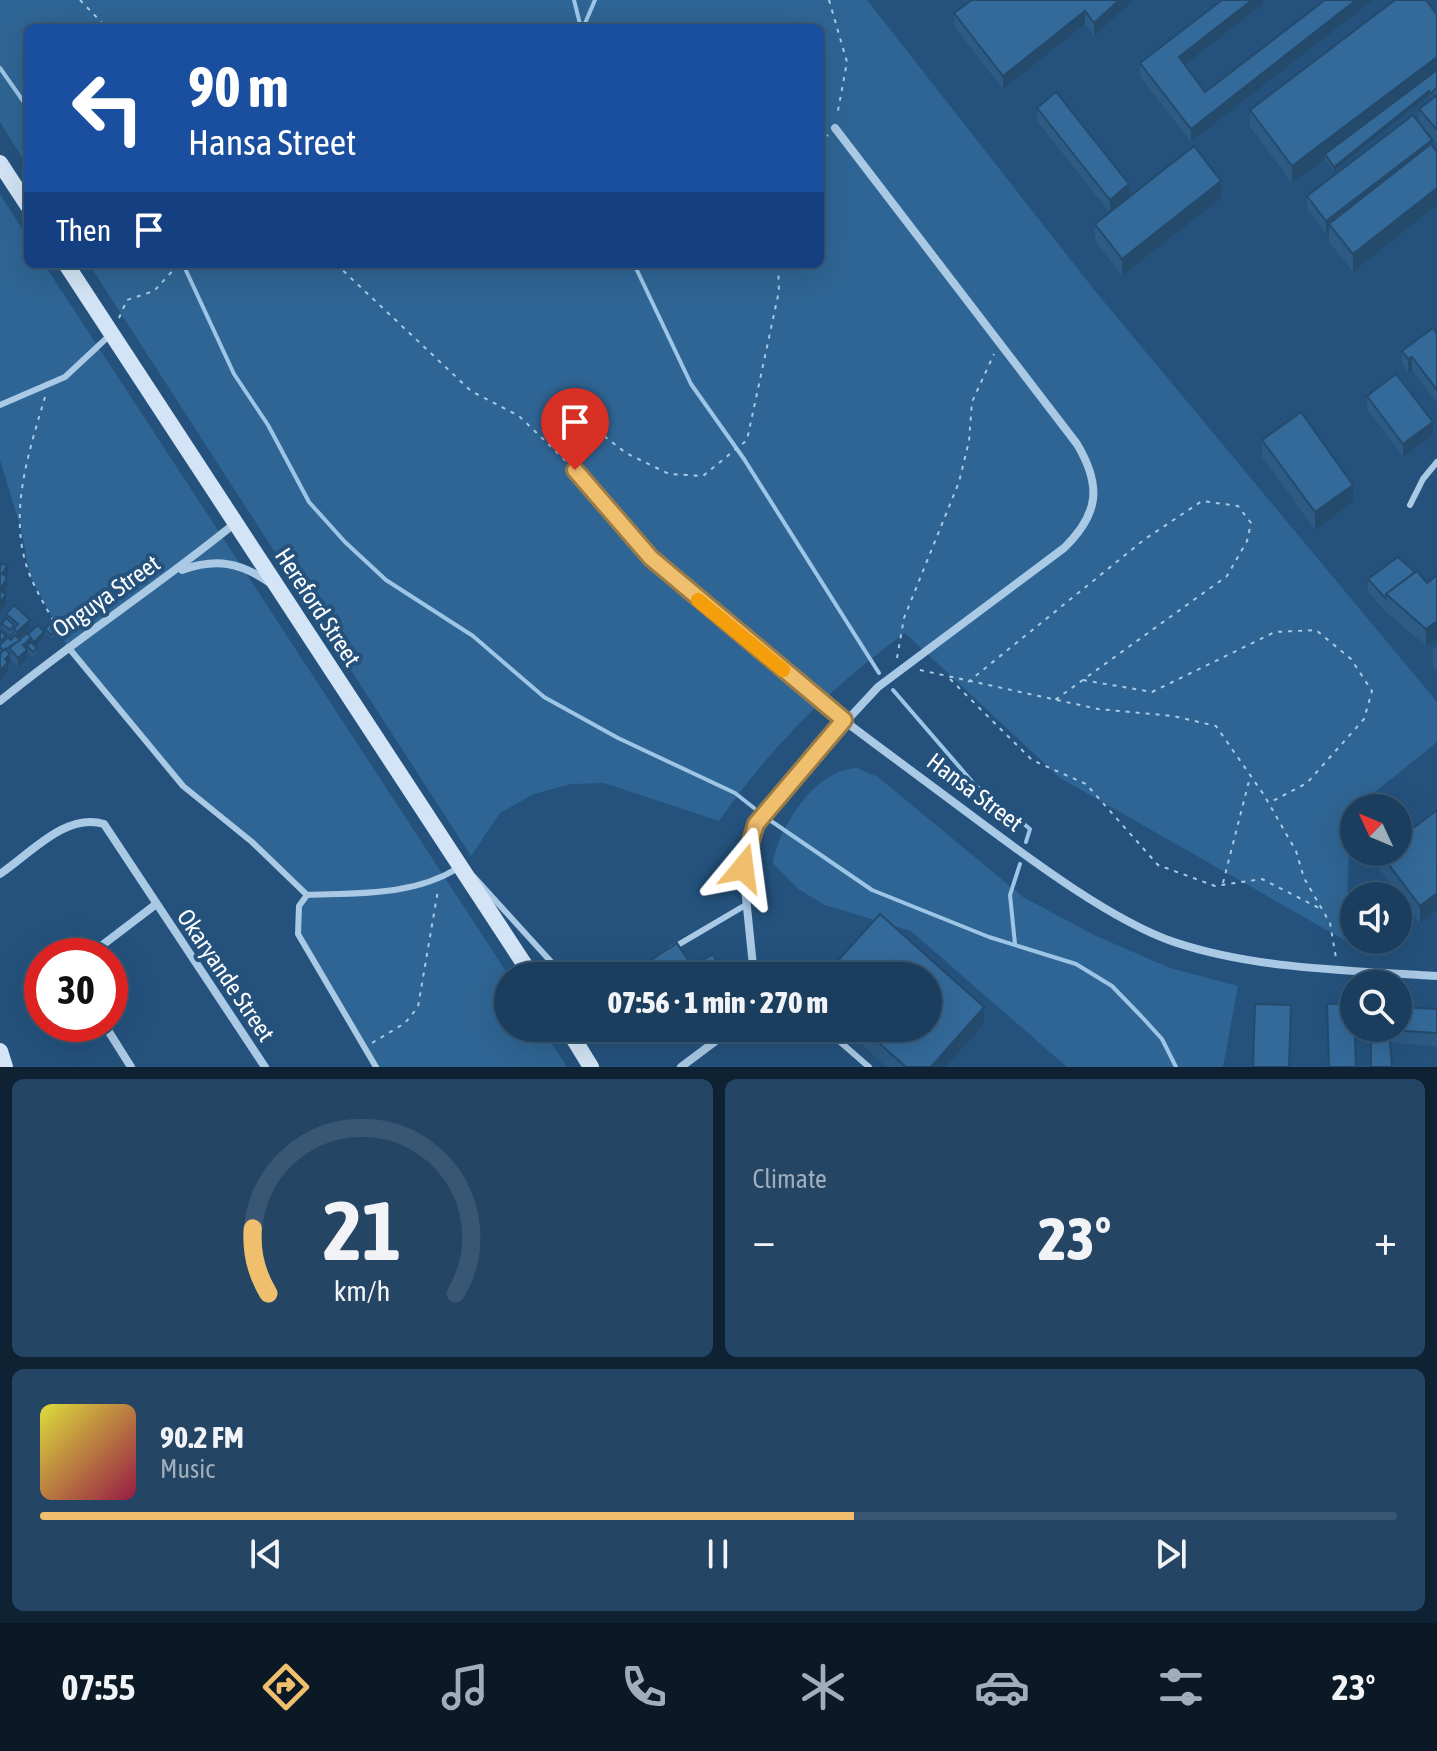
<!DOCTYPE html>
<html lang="en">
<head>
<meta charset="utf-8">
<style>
	:root { --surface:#1b3e5e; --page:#244564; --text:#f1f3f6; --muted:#a0aebc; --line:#395773; --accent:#efbf6d }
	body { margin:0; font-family:"Asap Condensed",sans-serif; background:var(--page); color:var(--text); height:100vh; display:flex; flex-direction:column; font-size:30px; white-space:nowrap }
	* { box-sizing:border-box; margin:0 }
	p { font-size:26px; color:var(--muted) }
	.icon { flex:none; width:44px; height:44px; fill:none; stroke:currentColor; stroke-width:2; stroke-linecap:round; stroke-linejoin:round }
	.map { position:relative; height:1067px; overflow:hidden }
	.drawer { display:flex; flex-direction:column; gap:12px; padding:12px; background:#0f2234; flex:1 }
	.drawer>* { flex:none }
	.top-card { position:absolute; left:24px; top:24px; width:800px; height:244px; border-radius:12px; box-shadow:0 8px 32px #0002,0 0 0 2px var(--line); background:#1a4fa0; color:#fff; overflow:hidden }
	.needle { width:52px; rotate:314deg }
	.tools { position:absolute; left:1340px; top:794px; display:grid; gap:16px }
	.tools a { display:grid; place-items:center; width:72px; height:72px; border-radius:50%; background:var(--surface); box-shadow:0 8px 32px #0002,0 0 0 2px var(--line); font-size:40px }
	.speed { position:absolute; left:24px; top:938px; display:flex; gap:16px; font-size:40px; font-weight:700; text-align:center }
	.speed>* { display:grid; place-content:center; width:104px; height:104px; border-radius:50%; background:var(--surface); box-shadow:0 8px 32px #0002,0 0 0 2px var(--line); line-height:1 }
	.speed .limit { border:12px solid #d22; background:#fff; color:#111 }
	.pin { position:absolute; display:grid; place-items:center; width:68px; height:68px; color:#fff; margin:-82px -34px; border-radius:50% 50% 50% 0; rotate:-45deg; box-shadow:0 0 8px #0007 }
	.pin .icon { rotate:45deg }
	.me { position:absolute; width:88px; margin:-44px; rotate:16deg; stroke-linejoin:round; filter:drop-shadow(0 0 6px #0008) }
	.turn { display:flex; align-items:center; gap:28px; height:168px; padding:0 32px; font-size:36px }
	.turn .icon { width:104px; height:104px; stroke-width:2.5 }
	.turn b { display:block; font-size:56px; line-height:68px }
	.then { display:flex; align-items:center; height:76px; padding:0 32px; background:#0003; gap:16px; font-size:30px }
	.big { font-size:60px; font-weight:800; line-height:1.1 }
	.drawer .widget { flex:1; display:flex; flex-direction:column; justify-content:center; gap:12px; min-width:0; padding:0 28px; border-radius:12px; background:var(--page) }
	.drawer .dial { align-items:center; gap:0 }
	.dial svg { height:208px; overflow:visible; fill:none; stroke:var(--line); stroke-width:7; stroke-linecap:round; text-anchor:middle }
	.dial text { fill:var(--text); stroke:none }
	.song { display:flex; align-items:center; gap:24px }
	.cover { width:96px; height:96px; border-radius:12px; background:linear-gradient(135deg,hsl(60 70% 55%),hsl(340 70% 35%)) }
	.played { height:8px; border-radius:4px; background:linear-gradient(90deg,var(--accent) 60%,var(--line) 60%) }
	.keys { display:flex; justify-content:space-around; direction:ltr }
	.heat { display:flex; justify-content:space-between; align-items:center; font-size:44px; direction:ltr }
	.drawer .tiles { flex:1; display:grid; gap:12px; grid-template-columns:1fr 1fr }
	.widget:last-child { grid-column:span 2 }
	.trip { position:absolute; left:494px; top:962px; width:448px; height:80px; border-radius:40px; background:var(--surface); box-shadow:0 8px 32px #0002,0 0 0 2px var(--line); font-weight:800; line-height:80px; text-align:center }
	.dock { display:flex; height:128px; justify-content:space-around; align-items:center; background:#0b1926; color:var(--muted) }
	.dock .icon { width:56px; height:56px }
	.dock .current { color:var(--accent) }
	.dock b { font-size:36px; color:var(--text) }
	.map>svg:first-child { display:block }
</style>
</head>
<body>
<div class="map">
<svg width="1437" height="1067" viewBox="0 0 1437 1067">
	<rect width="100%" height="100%" fill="#24527d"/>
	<!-- green -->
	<g fill="#2f6594">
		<path d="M0,0H867L1095,291L1437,702V742L1350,812L1346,941L1060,778L905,633C831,687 772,745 719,821L604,783L571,784L534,794L500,813L471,856L89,264H820V28H28V167L0,122Z"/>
		<polygon points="0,194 28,238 28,264 44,264 509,976 508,1028 542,1028 567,1067 376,1067 298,934 297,916 307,895 252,842 183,786 68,647 30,576 21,529 0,460"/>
		<path d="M857,768L878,777L1023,897L1094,935L1170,968L1238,986L1223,1067H1067L911,931L825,905L798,889L773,863C780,825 815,770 857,768Z"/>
	</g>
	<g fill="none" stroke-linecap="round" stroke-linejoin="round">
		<!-- stream -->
		<g stroke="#9dc5e6" stroke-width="4">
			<polyline points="574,0 581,28"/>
			<polyline points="583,28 595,0"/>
			<polyline points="0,68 28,108"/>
			<polyline points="183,264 234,374 268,425 309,502 345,542 386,580 473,636 544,697 618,738 735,793 754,808"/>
			<polyline points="634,264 691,384 744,459 879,673"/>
			<polyline points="893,690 975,785 1030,829 1026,842"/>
			<polyline points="771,821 872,890 989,937 1076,964 1112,986 1141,1016 1162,1039 1176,1067"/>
			<polyline points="1015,944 1010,895 1020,864"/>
		</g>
		<!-- path -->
		<g stroke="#a9c9e5" stroke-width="2" stroke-dasharray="4 6" stroke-linecap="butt">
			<polyline points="80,0 107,28"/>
			<polyline points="829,0 847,62 837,116"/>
			<polyline points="820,143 828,135"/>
			<polyline points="336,264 471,391 519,416 566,461"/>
			<polyline points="119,318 127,300 154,291 179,264"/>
			<path d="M45,397C28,455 6,519 31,578C40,599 53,619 63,638"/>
			<polyline points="567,425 595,429 626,453 669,474 703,476 747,440 779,291 778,264"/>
			<polyline points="897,658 904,618 959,482 969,441 972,402 994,354"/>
			<polyline points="920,670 1098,709 1173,716 1216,726 1264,795 1296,851 1304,878 1330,923 1336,958"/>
			<polyline points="950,679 1032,760 1086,784 1158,865 1215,886 1262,879 1321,909"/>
			<polyline points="1083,680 1152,692 1275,632 1316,630 1351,659 1372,691 1364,719 1307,783 1269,803"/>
			<polyline points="968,682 1145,539 1202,501 1238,506 1251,523 1247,541 1227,576 1055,700"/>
			<polyline points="1223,883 1250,777"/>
			<polyline points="372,1043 405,1023 418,1007 438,890"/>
		</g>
		<!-- lane -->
		<g stroke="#a9c9e5" stroke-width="6">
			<polyline points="0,405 65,377 110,335"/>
			<polyline points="1410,505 1423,479 1437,462"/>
			<polyline points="68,647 183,786 252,842 307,895 299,906 298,934 376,1067"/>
			<polyline points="474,877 564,976"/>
			<path d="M307,895C359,893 413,896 458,868"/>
			<polyline points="671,949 744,906"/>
			<polyline points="627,976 641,967"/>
			<polyline points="818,1028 838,1040 869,1067"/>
		</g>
		<!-- street -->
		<g stroke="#a9c9e5" stroke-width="8">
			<path d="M575,470C679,605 825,706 960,807C1018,850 1107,919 1174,942C1258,970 1350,970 1437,976"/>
			<path d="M182,570C216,558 240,562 270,583"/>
			<path d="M0,701C76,639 158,586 234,524"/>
			<path d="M0,874C30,854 66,812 104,824L265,1067"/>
			<polyline points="88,956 155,905"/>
			<path d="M754,976L743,868L756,824L772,801L878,687L1064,548C1099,514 1102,486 1077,444L835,128"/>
			<polyline points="104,1024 131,1067"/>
			<polyline points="681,1067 733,1028"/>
		</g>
		<!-- secondary -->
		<g stroke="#d2e4f5" stroke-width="16">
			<polyline points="0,163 28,206"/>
			<polyline points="66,264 532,976"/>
			<polyline points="567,1028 591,1067"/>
			<polyline points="0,1051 5,1067"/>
		</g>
	</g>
	<!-- wall -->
	<g fill="#2d5b84">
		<polygon points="972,0 1134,0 1094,36 1085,24 1003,89 954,26 954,13"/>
		<polygon points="1263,0 1263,4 1185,66 1205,92 1325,0 1373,0 1191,142 1140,76 1140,63"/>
		<polygon points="1437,15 1437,92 1431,98 1429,95 1334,171 1325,159 1292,183 1250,127 1250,110"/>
		<polygon points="1437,95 1437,143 1419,122 1419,109"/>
		<polygon points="1037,108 1129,184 1110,213 1037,121"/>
		<polygon points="1413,115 1353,272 1329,242 1329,232 1326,234 1307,209 1307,196"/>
		<polygon points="1221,198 1122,276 1095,241 1095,224"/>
		<polygon points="1437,334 1437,403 1412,370 1408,372 1402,364 1402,351"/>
		<polygon points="1367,396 1433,435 1403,457 1367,409"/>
		<polygon points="1262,440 1353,502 1315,530 1262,457"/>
		<polygon points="1437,575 1437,638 1426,646 1386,612 1368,592 1368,579 1427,583"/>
		<polygon points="6,614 30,628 20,640 28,634 44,636 34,646 37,653 33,657 27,651 27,659 18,667 10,658 8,671 0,652 0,632 6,639 11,640 14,637 14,630 10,635 2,628 2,624 6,618"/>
		<polygon points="45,629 56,634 51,639 45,633"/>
		<polygon points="1437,646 1437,671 1433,666 1433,649"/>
		<polygon points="1437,810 1420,923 1380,870 1380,853"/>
		<polygon points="1437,1009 1437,1046 1390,1043 1371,1028"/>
		<polygon points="984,1024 946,1067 887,1067 843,1028 928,1028"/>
		<polygon points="636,1028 687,1028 670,1039 665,1034 656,1040 641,1038"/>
	</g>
	<!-- shaded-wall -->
	<g fill="#244a6c">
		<polygon points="1119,0 1134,0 1094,36 1094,23"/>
		<polygon points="1252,0 1263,0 1263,4 1179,70 1179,57"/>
		<polygon points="1356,0 1373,0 1191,142 1191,129"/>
		<polygon points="1085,11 1085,24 1003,89 1003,76"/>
		<polygon points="1437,57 1437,74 1325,154 1325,159 1292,183 1292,166"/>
		<polygon points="1429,91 1429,95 1334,171 1334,167"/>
		<polygon points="1432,140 1432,153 1329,224 1329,232 1326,234 1326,221"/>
		<polygon points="1221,181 1221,198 1122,276 1122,259"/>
		<polygon points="1129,184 1129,197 1110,213 1110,200"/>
		<polygon points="1437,188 1437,205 1353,272 1353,254"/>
		<polygon points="1412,357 1412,370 1408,372 1408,359"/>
		<polygon points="1433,422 1433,435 1403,457 1403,444"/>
		<polygon points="1353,485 1353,502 1315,530 1315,512"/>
		<polygon points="8,565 8,574 2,583 2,574"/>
		<polygon points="7,577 7,586 0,600 0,591"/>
		<polygon points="6,594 6,603 0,612 0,603"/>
		<polygon points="30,620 30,628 17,640 17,632"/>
		<polygon points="1437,621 1437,638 1426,646 1426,629"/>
		<polygon points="44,632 44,636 34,647 34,642"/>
		<polygon points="31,638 31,646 27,646 27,659 18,667 18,658 23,645"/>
		<polygon points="10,654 10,663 8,665 8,671 0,680 0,671 5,659"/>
		<polygon points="1437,893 1437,910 1420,923 1420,906"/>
		<polygon points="984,1007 984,1024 946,1067 931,1067"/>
		<polygon points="656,1028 665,1028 665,1034 656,1040"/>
		<polygon points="670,1028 687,1028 670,1039"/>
	</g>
	<!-- building -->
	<g fill="#346a9a" stroke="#244a6c" stroke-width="2">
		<polygon points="972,0 1119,0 1094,23 1085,11 1003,76 954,13"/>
		<polygon points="1222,0 1252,0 1179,57 1205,92 1325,0 1356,0 1191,129 1140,63"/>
		<polygon points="1395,0 1426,0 1437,15 1437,57 1292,166 1250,110"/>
		<polygon points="1437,70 1437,87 1431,94 1429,91 1334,167 1325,154"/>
		<polygon points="1056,92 1129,184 1110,200 1037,108"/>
		<polygon points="1437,95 1437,130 1419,109"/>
		<polygon points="1413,115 1432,140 1326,221 1307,196"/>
		<polygon points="1431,144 1437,152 1437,188 1353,254 1329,224"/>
		<polygon points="1194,146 1221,181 1122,259 1095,224"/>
		<polygon points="1433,328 1437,334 1437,390 1412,357 1408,359 1402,351"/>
		<polygon points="1396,374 1433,422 1403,444 1367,396"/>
		<polygon points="1301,412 1353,485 1315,512 1262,440"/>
		<polygon points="1398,557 1415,572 1386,594 1386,599 1368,579"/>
		<polygon points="0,564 8,565 2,574 7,577 0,591 6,594 0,603"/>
		<polygon points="1417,571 1427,583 1437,575 1437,621 1426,629 1386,594"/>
		<polygon points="14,605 30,620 17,632 14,629 18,624 6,614"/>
		<polygon points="6,618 14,625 10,630 2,624"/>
		<polygon points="50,623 56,629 51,635 45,629"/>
		<polygon points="38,625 44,632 34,642 28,634"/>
		<polygon points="1,631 6,636 0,642 0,632"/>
		<polygon points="27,633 31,638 23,645 27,650 18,658 9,648"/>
		<polygon points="15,635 20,640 3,651 0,647 0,645 8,637 11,640"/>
		<polygon points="31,642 37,648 33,652 27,646"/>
		<polygon points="5,649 10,654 5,659 8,662 0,671 0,654"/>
		<polygon points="1437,810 1437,893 1420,906 1380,853 1382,852 1398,852 1398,840"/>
		<polygon points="880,914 984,1007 931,1067 906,1067 862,1028 928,1028 928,976 824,976"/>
		<polygon points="677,943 692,966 713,954 717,962 714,976 640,976 636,970"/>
		<polygon points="1354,1003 1356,1067 1329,1067 1327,1004"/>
		<polygon points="1255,1004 1291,1005 1289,1067 1253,1067"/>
		<polygon points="1398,1007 1437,1009 1437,1033 1389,1030 1392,1067 1371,1067 1371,1028 1398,1028"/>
	</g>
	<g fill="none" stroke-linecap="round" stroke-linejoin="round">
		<defs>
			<polyline id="route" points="575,470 651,558 844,720 756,824 743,868"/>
		</defs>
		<!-- route casing -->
		<use href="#route" stroke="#9b7c47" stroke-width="20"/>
		<!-- route -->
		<use href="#route" stroke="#efbf6d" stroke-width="14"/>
		<!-- slow -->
		<polyline stroke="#f59e0b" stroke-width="14" points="698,600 783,670"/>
	</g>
	<g text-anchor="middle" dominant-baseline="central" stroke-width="8" stroke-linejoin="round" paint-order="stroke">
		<!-- street labels -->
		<g font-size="24" fill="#fff" stroke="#24527d">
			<text transform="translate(106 596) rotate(-35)">Onguya Street</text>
			<text transform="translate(318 607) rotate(57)">Hereford Street</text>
			<text transform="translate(975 792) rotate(37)">Hansa Street</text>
			<text transform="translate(226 975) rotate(56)">Okaryande Street</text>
		</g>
	</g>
</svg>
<div class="tools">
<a><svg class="needle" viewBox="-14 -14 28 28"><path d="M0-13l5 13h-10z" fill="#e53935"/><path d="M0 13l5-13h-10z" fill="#a0aebc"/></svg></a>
<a><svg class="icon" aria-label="sound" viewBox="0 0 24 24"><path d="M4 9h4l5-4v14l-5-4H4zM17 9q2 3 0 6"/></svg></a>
<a><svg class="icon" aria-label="search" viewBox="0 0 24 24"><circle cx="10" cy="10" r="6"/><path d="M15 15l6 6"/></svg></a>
</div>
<div class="speed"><div class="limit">30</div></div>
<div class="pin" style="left:575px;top:470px;background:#d93025"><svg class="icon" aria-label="arrive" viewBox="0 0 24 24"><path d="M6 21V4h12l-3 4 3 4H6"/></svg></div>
<svg class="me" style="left:743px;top:868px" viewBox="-20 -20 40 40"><path d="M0-17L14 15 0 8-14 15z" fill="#efbf6d" stroke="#fff" stroke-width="4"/></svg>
<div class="trip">07:56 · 1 min · 270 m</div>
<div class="top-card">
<div class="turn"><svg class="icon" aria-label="left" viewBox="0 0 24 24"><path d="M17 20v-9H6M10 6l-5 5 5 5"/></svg><div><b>90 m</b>Hansa Street</div></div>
<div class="then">Then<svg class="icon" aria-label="arrive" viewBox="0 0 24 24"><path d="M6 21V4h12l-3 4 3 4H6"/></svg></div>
</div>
</div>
<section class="drawer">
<div class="tiles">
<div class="widget dial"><svg viewBox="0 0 100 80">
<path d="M14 69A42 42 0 1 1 86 69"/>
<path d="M14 69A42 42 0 0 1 8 44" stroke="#efbf6d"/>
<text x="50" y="56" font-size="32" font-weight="700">21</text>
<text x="50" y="72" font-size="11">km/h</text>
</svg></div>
<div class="widget"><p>Climate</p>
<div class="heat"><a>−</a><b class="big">23°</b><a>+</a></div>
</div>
<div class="widget">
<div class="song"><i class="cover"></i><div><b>90.2 FM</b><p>Music</p></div></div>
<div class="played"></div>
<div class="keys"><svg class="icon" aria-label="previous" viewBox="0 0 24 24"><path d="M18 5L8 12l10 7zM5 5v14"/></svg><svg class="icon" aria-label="pause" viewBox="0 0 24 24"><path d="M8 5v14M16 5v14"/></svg><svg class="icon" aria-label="next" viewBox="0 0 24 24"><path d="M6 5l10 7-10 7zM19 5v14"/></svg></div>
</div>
</div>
</section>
<nav class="dock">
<b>07:55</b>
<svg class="icon current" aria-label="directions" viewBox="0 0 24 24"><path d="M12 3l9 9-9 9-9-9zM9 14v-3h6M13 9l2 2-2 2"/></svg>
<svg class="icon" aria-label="music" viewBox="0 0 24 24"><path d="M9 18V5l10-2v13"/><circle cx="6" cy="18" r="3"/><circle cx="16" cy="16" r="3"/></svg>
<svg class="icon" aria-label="phone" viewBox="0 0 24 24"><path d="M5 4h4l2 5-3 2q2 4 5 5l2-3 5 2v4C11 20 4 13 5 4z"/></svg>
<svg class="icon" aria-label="climate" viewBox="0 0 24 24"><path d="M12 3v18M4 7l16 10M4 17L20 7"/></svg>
<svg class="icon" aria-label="car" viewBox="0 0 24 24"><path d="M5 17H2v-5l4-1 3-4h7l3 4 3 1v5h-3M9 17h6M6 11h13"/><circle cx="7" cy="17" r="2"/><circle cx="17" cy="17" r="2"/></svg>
<svg class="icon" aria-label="filters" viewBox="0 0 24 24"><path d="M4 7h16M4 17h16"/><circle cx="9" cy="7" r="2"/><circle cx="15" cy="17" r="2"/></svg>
<b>23°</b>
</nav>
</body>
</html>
